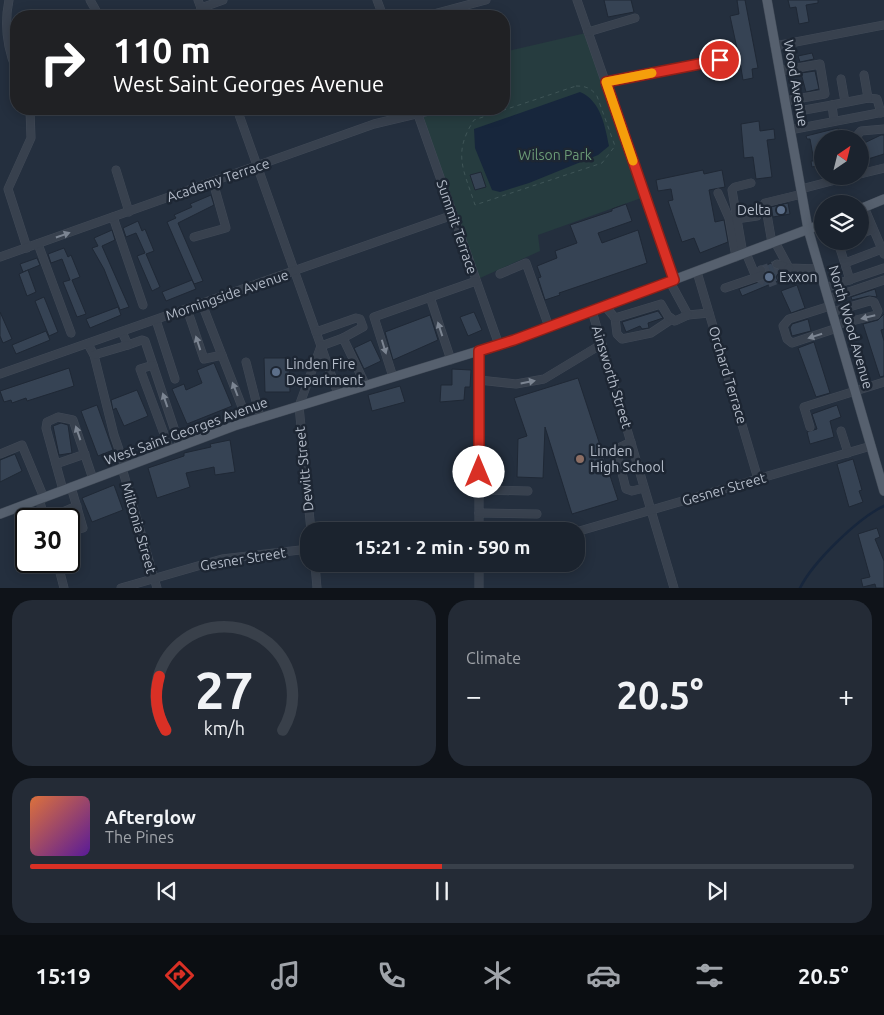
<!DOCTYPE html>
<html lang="en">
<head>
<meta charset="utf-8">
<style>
	:root { --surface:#1b232e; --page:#242b36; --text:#f1f3f6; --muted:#a0a4aa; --line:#39404a; --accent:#d93025 }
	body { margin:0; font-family:Ubuntu,sans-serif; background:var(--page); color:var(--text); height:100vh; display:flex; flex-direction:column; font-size:19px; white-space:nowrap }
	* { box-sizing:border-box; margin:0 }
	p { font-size:16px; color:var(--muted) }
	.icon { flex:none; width:28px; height:28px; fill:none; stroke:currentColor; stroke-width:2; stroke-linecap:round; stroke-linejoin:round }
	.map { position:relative; height:588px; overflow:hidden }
	.sheet { display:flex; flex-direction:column; gap:12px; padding:12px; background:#0f1319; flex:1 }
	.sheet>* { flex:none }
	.hud { position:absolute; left:10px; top:10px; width:500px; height:105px; border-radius:20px; box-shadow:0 2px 12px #0003,0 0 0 1px var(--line); background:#202124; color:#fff; overflow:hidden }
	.needle { width:32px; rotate:35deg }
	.fabs { position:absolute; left:814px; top:130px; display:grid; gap:10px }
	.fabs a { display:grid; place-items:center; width:55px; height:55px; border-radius:50%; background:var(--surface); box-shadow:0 2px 12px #0003,0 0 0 1px var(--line); font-size:25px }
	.speed { position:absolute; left:15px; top:508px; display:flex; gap:10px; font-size:25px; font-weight:700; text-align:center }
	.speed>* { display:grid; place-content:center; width:65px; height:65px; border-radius:50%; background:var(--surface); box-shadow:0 2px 12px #0003,0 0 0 1px var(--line); line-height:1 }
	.speed .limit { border:2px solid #111; border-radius:8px; background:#fff; color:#111 }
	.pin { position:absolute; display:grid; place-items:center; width:42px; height:42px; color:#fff; margin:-21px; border:2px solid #fff; border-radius:50%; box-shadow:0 1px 5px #0007 }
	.me { position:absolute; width:55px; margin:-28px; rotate:0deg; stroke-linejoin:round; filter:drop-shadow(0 0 4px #0008) }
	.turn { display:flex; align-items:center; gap:18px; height:105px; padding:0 20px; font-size:22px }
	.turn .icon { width:65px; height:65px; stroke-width:2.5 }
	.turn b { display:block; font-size:35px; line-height:42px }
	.big { font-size:38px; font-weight:700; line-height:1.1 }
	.sheet .widget { flex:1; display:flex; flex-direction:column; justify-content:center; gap:8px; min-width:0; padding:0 18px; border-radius:20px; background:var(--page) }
	.sheet .dial { align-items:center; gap:0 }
	.dial svg { height:130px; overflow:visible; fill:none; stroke:var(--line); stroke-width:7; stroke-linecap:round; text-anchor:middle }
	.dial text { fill:var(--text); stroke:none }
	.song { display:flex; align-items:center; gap:15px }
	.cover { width:60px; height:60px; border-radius:8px; background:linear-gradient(135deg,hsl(20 70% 55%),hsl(270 70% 35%)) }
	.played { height:5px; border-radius:2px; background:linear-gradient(90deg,var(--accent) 50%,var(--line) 50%) }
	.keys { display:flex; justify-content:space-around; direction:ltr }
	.heat { display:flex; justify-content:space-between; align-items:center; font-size:28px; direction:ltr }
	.sheet .tiles { flex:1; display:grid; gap:12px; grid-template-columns:1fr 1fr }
	.widget:last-child { grid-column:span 2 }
	.trip { position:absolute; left:300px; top:522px; width:285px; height:50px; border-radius:20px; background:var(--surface); box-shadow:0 2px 12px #0003,0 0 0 1px var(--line); font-weight:700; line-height:50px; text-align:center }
	.dock { display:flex; height:80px; justify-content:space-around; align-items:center; background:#0b0e12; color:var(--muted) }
	.dock .icon { width:35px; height:35px }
	.dock .selected { color:var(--accent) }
	.dock b { font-size:22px; color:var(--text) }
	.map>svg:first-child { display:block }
</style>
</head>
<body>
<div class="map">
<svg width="884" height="588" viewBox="0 0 884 588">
	<rect width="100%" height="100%" fill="#242f3e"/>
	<!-- green -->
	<polygon fill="#263c3f" points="586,33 644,197 538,235 540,251 478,279 420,115 446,109 504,109 504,52"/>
	<!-- water -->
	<path fill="#17263c" d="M580,92C601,101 605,126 609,146L598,155L529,183L500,192L492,190L475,148L474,129Z"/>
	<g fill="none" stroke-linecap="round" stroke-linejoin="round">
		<!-- stream -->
		<path stroke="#17263c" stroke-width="2.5" d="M800,588C813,562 858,518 884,506"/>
	</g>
	<!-- building -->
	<g fill="#364354" stroke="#1f2835">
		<polygon points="604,0 631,0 634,12 608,17"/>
		<polygon points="737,0 745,0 758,68 752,69 753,78 743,80 740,62 736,63 734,54 738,53 730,16 739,14"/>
		<polygon points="788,0 818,0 818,3 806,5 809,22 799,24 796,7 790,8"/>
		<polygon points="812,53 814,59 800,62 798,56"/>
		<polygon points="815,71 819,89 806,92 801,73"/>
		<polygon points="759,121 760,131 774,129 775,139 767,140 772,177 756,179 753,157 744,158 741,124"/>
		<polygon points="838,128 840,139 822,139 822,165 812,167 811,161 814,161 810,139 807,139 806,136"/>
		<polygon points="881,135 884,135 884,154 868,159 865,152 860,154 860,145"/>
		<polygon points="703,170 704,174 722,170 725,187 709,190 715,222 724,220 728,242 700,253 694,238 682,242 668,201 673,200 671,189 658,191 656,180"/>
		<polygon points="481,172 486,187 475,190 470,175"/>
		<polygon points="211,195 214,205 178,223 203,281 194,284 167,222 176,218 174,215 192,207 190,204"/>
		<polygon points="788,203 790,214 773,217 771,207"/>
		<polygon points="626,204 632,221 598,233 602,243 638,230 647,263 559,293 560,295 545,300 538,278 541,277 537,266 557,258 555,251 577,243 570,225 612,211 612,209"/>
		<polygon points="138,221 142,231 145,229 154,251 146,254 160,287 152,291 137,256 145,253 136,233 126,237 123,228"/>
		<polygon points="112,230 115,240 102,246 129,307 120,310 104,269 92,248 98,246 94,238"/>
		<polygon points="64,248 68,257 71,255 80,277 72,280 86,314 77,317 63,282 70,280 62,259 51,263 48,254"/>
		<polygon points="37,258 40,265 23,272 20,264"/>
		<polygon points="771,263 779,272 776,277 778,281 742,296 739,289 767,279 768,274 765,266"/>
		<polygon points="28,270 36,292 27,296 19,274"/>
		<polygon points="192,280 196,289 166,301 162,292"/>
		<polygon points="797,285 805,308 791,313 781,291"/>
		<polygon points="875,289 877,297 869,296 852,300 851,297"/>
		<polygon points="44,297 58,332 49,336 35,301"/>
		<polygon points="118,307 121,315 90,328 86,319"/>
		<polygon points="658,311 663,318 648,323 649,328 642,329 640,326 626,332 622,322"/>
		<polygon points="0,312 12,339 3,343 0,336"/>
		<polygon points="474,312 482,330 468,336 460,317"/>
		<polygon points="884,314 884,329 881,330 884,341 884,376 880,377 863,324 878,320"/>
		<polygon points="430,315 438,340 393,360 385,332"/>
		<polygon points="808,319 811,331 792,336 790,328 792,324"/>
		<polygon points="46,331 50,340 16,354 12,345"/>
		<polygon points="371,340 381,361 364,369 354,348"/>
		<polygon points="814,342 830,393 816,397 798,348"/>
		<polygon points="264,358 289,358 290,392 265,392"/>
		<polygon points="214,363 232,406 187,424 172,389 184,384 186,390 202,383 197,370"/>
		<polygon points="69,368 74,386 27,401 26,398 12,403 11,400 4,402 0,391"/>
		<polygon points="452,369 471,370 470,387 465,387 464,400 440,402 441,385 452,385"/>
		<polygon points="578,378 618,500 572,514 545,427 543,478 517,477 518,439 527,436 514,398"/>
		<polygon points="400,386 405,402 372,411 368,395"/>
		<polygon points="137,390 148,416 124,426 116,408 113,410 111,400"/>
		<polygon points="97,405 113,450 98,456 81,411"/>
		<polygon points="837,405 841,417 830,421 834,437 810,444 807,432 817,429 812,414"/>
		<polygon points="61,423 68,425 72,453 59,455 53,426"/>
		<polygon points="230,440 235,472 215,475 214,467 186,473 190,487 157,498 148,468 184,456 184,453 211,447 210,444"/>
		<polygon points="15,454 22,471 0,482 0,460"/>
		<polygon points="853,459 862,490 859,491 863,502 849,507 837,464"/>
		<polygon points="114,485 123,510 92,522 82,498"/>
		<polygon points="877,528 880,537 875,539 884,561 884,588 876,588 875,584 863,587 861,579 870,577 858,534"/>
	</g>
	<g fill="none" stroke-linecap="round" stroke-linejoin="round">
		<!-- minor-tunnel -->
		<g stroke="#3a4453" stroke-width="8" stroke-dasharray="8 4" stroke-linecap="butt">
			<polyline points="761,270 777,264"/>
			<polyline points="763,275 779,269"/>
			<polyline points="758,278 767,284 782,278"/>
		</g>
		<defs>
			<g id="minor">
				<path d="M9,0C4,24 7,47 16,69"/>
				<polyline points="90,0 99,16"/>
				<polyline points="198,0 204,16"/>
				<polyline points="377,0 383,16"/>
				<polyline points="577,0 674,280"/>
				<polyline points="201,8 223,0"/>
				<polyline points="426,16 486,0"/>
				<polyline points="588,32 635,18"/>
				<polyline points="775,46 884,25"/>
				<polyline points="780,71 820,64 825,94 785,101"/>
				<polyline points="841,79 845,102"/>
				<polyline points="605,82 720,60"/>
				<polyline points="868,98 877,99 881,113"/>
				<polyline points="832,105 868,98 864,75"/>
				<polyline points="237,109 321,346 299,406 311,531"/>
				<polyline points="416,109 499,345"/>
				<polyline points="799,111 832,105 834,121"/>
				<polyline points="790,130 884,112"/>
				<polyline points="854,139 861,131 884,129"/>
				<polyline points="860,161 863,173"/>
				<polyline points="116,170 129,212"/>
				<polyline points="860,174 884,168"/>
				<polyline points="801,189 851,176"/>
				<polyline points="718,193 729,218 736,257"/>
				<polyline points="864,207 884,254"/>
				<polyline points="113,217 143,305"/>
				<polyline points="736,219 757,216"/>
				<polyline points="860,234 873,229"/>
				<polyline points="194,237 226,228 213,182"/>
				<polyline points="841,241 838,242 850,280"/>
				<polyline points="775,242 789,268 820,269"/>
				<polyline points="772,243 765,203 802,194"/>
				<polyline points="38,244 71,333"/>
				<polyline points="27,248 8,189 31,138 30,109"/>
				<polyline points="746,253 756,277 761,270"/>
				<polyline points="743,254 732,190 735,187 751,183"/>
				<polyline points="0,257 374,124 437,109"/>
				<polyline points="845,263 882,249"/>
				<polyline points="777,264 789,268"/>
				<polyline points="697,272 758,479"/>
				<polyline points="500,274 526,263 549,327"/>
				<polyline points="782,278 789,268"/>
				<polyline points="670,282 688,315 709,313"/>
				<polyline points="725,288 763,275"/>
				<polyline points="825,288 884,268"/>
				<polyline points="430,297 451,360"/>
				<polyline points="828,299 884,280"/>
				<polyline points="202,304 248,422"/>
				<polyline points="605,306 615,318 617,334 622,339 651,333 672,319"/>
				<polyline points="830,306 789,319 783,326 787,339 792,343 837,328"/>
				<polyline points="187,309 204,359 222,355"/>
				<polyline points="592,311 674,588"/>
				<polyline points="832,312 870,301 874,302 878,311 876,315 836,325"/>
				<polyline points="615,318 661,304 668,316 675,321 688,315"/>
				<polyline points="156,320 175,379"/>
				<polyline points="122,332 128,345 142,340 145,341 180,446"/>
				<polyline points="316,332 356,318 360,319 363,327 343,338 366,386"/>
				<polyline points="88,344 94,355 114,435 125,467"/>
				<polyline points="479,351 479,531"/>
				<polyline points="94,355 128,345"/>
				<polyline points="246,362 260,417"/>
				<polyline points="153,365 140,369 170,450"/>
				<polyline points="0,374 453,215"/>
				<polyline points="393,377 374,317 476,281"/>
				<polyline points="479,380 516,384 544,379 602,344"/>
				<polyline points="338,394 321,346 343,338"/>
				<polyline points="810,427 804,407 884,382"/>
				<polyline points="841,431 848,453"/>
				<polyline points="631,442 616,449 626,489 632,491 644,488"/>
				<polyline points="0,454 22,445 44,498"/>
				<polyline points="56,464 85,454"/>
				<polyline points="122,468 157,588"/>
				<polyline points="63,490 46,428 47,422 58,417 73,420 93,479"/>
				<polyline points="479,490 528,491"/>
				<polyline points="39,499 45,519"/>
				<polyline points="479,513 537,514"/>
				<polyline points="65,519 63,512 77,506"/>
				<polyline points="69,532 83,528 71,487"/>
				<polyline points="576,532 871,446"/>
				<polyline points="57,561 64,588"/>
				<polyline points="315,564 317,588"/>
				<polyline points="479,564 479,588"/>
				<polyline points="121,588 222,559 309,549"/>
			</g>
			<g id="major">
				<polyline points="767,0 808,229 884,491"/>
				<polyline points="860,209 884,199"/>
				<polyline points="0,514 234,426 514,340 822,224"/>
			</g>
		</defs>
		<!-- minor casing -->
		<use href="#minor" stroke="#414a57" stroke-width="9"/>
		<!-- major casing -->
		<use href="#major" stroke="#414a57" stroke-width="10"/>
		<!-- path -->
		<path stroke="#3f5557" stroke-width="1" stroke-dasharray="4 4" stroke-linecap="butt" d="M576,86C586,86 591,88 597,96L615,146L602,163L475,205C464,170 452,154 474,120Z"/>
		<!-- minor -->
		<use href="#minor" stroke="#38414e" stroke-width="8"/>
		<!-- major -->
		<use href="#major" stroke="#56606e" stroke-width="9"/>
	</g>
	<!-- one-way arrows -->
	<defs><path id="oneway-solid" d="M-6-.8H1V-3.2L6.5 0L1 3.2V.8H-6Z" transform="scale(1.25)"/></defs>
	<g fill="#7c8592">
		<use href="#oneway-solid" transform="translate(63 235) rotate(-19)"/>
		<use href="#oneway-solid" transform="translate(868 317) rotate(166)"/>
		<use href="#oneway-solid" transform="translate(440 329) rotate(-108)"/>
		<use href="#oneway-solid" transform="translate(815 336) rotate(162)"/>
		<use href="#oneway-solid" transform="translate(198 343) rotate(-108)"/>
		<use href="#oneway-solid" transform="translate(384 347) rotate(73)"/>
		<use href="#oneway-solid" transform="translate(528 382) rotate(-11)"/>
		<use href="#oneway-solid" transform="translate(235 389) rotate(-111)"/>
		<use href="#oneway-solid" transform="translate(165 400) rotate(-109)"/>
		<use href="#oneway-solid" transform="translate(78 433) rotate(-109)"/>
	</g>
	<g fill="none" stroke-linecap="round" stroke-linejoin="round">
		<defs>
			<polyline id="route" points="479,472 479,351 514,340 674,280 606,82 720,60"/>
		</defs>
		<!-- route casing -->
		<use href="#route" stroke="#8d1f18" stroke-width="12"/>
		<!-- route -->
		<use href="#route" stroke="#d93025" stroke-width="9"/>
		<!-- slow -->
		<polyline stroke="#f59e0b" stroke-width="9" points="633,161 606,82 652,73"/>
	</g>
	<!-- markers -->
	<g fill="#5c6f8a" stroke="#1d2633" stroke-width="2">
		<circle cx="781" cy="210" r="5"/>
		<circle cx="769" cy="277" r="5"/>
		<circle cx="276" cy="372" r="5"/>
	</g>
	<circle fill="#8d6e63" stroke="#1d2633" stroke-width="2" cx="580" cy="459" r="5"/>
	<g text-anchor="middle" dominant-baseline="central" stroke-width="5" stroke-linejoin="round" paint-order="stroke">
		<!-- street labels -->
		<g font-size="14" fill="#b4bcc9" stroke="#1d2633">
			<text transform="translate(796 83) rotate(80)">Wood Avenue</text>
			<text transform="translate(218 180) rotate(-19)">Academy Terrace</text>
			<text transform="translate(457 227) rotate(71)">Summit Terrace</text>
			<text transform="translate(227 295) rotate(-19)">Morningside Avenue</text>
			<text transform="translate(851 327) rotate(74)">North Wood Avenue</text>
			<text transform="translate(728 375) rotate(73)">Orchard Terrace</text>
			<text transform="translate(612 377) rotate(73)">Ainsworth Street</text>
			<text transform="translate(186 431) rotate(-20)">West Saint Georges Avenue</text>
			<text transform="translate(304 469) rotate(-96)">Dewitt Street</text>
			<text transform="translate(724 489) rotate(-16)">Gesner Street</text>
			<text transform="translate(139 528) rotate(74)">Miltonia Street</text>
			<text transform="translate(243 559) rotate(-9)">Gesner Street</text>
		</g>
		<!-- park labels -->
		<g font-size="14" fill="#6b9a76" stroke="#1d2633">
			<text x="555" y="155">Wilson Park</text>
		</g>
		<!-- poi labels -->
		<g font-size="14" fill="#b4bcc9" stroke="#1d2633" text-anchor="start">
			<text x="771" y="210" text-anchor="end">Delta</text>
			<text x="779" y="277">Exxon</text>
			<text x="286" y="364">Linden Fire<tspan x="286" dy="16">Department</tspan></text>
			<text x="590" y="451">Linden<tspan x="590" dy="16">High School</tspan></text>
		</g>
	</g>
</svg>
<div class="fabs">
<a><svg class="needle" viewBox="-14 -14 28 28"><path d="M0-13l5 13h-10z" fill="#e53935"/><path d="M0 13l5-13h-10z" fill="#a0a4aa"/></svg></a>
<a><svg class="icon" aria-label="layers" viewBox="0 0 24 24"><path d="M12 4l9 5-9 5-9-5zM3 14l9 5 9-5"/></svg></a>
</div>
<div class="speed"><div class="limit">30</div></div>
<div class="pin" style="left:720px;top:60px;background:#d93025"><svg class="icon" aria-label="arrive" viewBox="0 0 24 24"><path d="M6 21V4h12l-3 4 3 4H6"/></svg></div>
<svg class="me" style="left:479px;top:472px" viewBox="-20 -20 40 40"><circle r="19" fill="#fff"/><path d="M0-13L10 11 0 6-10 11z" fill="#d93025"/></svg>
<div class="trip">15:21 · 2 min · 590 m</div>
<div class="hud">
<div class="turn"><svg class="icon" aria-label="right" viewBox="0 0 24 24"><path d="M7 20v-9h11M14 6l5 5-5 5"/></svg><div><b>110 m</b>West Saint Georges Avenue</div></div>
</div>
</div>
<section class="sheet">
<div class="tiles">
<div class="widget dial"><svg viewBox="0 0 100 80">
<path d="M14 69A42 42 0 1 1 86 69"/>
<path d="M14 69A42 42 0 0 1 10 36" stroke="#d93025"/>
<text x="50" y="56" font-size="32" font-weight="700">27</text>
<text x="50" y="72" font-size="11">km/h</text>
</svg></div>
<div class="widget"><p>Climate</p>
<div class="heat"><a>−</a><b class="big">20.5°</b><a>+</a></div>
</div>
<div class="widget">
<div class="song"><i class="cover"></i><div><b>Afterglow</b><p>The Pines</p></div></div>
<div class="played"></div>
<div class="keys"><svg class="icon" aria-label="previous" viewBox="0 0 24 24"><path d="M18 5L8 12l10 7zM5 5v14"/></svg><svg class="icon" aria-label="pause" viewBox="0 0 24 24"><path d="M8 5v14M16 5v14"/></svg><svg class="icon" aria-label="next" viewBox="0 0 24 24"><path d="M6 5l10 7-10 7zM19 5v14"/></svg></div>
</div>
</div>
</section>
<nav class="dock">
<b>15:19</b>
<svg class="icon selected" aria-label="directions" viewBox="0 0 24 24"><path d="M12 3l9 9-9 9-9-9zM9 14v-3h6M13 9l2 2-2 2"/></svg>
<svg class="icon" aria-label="music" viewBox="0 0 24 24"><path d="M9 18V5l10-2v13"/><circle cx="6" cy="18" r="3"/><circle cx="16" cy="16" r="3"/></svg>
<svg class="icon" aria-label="phone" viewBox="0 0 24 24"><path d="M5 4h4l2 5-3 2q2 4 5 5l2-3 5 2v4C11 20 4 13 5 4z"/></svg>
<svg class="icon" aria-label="climate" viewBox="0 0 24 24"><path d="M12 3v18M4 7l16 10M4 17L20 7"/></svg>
<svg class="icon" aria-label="car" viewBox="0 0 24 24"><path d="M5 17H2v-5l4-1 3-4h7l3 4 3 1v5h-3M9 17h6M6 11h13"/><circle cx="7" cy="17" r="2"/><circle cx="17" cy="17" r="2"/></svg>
<svg class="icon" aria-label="filters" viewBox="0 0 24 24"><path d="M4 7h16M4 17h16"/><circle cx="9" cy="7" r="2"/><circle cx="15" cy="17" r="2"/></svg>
<b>20.5°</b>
</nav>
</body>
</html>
